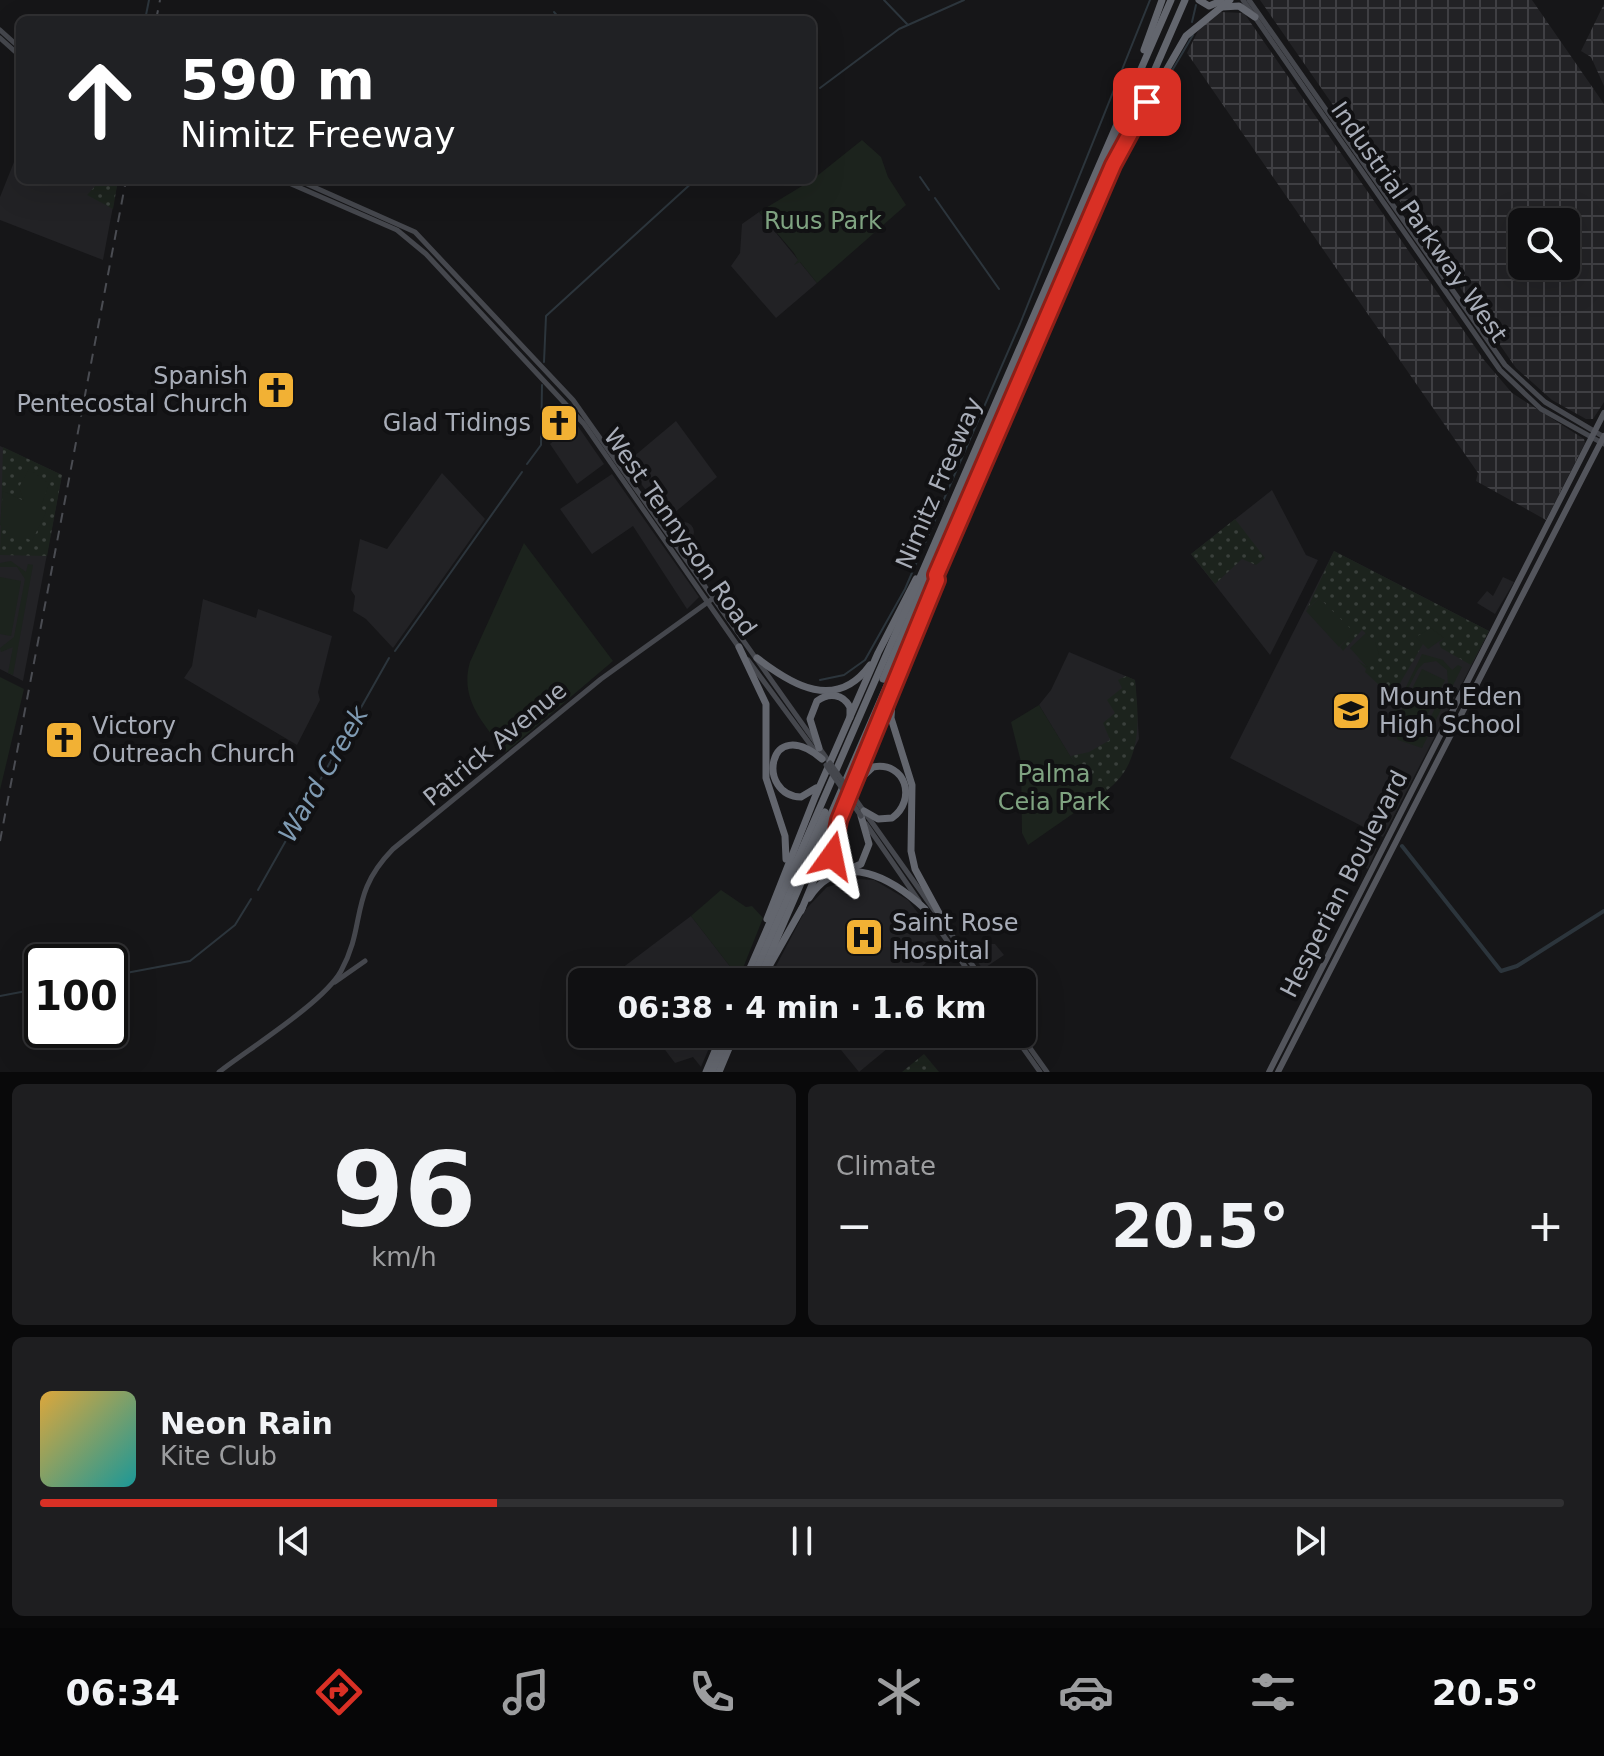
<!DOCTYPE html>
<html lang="en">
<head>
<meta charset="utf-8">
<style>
	:root { --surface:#101012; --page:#1e1e20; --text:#f1f3f6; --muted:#9c9d9f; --line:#303032; --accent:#d93025 }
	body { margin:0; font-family:"DejaVu Sans",sans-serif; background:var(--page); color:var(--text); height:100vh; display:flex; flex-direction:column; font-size:30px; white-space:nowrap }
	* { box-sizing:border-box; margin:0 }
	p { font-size:26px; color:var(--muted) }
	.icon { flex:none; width:44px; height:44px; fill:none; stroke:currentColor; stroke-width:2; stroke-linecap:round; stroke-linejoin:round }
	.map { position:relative; height:1072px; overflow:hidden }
	.side { display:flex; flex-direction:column; gap:12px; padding:12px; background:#09090a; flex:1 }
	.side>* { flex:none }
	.banner { position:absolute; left:16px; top:16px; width:800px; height:168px; border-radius:12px; box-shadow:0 8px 32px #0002,0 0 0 2px var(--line); background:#202124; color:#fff; overflow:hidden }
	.buttons { position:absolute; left:1508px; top:208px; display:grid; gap:16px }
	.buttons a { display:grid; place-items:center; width:72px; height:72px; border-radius:12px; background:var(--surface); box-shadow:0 8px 32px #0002,0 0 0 2px var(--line); font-size:40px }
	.speed { position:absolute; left:24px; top:944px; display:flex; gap:16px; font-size:40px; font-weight:700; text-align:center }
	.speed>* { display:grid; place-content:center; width:104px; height:104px; border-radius:50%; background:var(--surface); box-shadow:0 8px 32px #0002,0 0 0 2px var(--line); line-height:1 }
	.speed .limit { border:4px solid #111; border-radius:12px; background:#fff; color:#111 }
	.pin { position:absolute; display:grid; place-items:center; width:68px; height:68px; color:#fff; margin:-34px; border-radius:16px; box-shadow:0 4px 12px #0006 }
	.me { position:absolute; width:88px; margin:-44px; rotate:12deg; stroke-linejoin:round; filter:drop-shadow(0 0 6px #0008) }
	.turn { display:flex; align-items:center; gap:28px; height:168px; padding:0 32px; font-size:36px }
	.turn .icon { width:104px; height:104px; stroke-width:2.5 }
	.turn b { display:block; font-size:56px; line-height:68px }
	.big { font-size:60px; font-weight:600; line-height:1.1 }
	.side .tile { flex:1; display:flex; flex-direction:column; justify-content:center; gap:12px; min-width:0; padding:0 28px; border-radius:12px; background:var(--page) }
	.side .dial { align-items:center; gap:0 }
	.dial b { font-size:104px; line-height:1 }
	.song { display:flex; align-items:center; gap:24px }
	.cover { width:96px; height:96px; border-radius:12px; background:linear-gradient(135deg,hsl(40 70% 55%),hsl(180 70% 35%)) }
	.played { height:8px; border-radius:4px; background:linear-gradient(90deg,var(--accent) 30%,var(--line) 30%) }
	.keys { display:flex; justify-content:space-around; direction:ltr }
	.heat { display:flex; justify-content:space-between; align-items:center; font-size:44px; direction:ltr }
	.side .tiles { flex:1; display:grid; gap:12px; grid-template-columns:1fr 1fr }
	.tile:last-child { grid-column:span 2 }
	.trip { position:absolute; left:568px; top:968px; width:468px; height:80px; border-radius:12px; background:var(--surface); box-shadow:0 8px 32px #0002,0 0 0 2px var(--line); font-weight:600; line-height:80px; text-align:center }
	.tabs { display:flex; height:128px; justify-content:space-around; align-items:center; background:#060607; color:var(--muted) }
	.tabs .icon { width:56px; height:56px }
	.tabs .selected { color:var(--accent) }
	.tabs b { font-size:36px; color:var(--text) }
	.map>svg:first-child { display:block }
</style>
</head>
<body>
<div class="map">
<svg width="1604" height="1072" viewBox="0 0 1604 1072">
	<defs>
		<pattern id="industrial-grid" width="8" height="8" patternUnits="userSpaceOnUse" patternTransform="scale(2)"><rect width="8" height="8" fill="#222225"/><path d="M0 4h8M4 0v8" fill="none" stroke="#3f3f43"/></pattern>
		<pattern id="grass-dots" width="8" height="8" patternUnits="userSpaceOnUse" patternTransform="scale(2)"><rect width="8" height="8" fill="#1c231d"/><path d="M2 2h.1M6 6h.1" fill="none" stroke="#3a403c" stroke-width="1.8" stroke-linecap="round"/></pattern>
	</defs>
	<rect width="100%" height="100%" fill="#161618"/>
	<!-- built -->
	<g fill="#222225">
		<polygon points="20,147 20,180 118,180 103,260 0,220 0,197"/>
		<polygon points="759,212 817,283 776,318 731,266 740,253 742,224"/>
		<polygon points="676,421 717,477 667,519 626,463"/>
		<polygon points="575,422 604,464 577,484 550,444"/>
		<polygon points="0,446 62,475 23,681 0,669"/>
		<polygon points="442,473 485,519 393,648 366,619 353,611 355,596 351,590 360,539 387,549"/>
		<polygon points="612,474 699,597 687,609 633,526 592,554 560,509"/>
		<polygon points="1272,490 1306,555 1318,560 1270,655 1191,554"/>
		<circle cx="684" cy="532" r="10"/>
		<polygon points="1334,551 1489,631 1383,837 1230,758"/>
		<polygon points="1503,577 1514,582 1495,614 1477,603 1487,591 1493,596"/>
		<polygon points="203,599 256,618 258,609 332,636 318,692 320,700 297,745 184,678 192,666"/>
		<polygon points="1069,652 1135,680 1139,739 1117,780 1107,790 1100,781 1088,786 1039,705 1051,690"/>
		<polygon points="1362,841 1377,848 1368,869 1352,861"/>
		<polygon points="858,879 874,880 908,900 944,947 904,982 787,982 775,968 806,909 827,887"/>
		<polygon points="691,916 739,978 738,982 612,982 609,978"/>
		<polygon points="964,944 995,944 1004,955 983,969"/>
		<polygon points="653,1034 715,1034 701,1067 693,1057 675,1063"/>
		<polygon points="828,1034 905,1034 859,1072"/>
	</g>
	<!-- industrial -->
	<g fill="url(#industrial-grid)" fill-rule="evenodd">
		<path d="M1260,0H1532L1604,104V402L1593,419H1586L1552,400L1516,368ZM1566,222V266H1522V222Z"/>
		<polygon points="1604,4 1604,86 1591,57 1581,51"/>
		<polygon points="1220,12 1244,13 1484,360 1512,393 1584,439 1585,443 1546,520 1476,481 1478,473 1187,53 1199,29"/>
	</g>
	<!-- grass -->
	<g fill="url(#grass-dots)">
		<polygon points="96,180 118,180 113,209 87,195 98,183"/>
		<polygon points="3,447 62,475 47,556 0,555"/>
		<polygon points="1235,519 1265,558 1256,565 1242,559 1215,584 1191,554"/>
		<polygon points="1334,551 1489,631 1471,665 1441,648 1439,643 1444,638 1416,636 1423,644 1392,697 1365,672 1366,669 1357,660 1366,666 1375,642 1362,630 1343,651 1340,647 1353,632 1319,598 1307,609"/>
		<path d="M1126,676L1135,680C1139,719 1143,763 1107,790L1100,781L1088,786L1071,756L1089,752L1110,740L1103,723L1115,713L1107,700L1122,688L1118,680Z"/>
		<polygon points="924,1054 939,1072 902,1072"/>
	</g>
	<!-- park -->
	<g fill="#1c231d" fill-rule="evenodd">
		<polygon points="862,140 881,157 888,177 906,205 817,283 800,262 794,265 798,260 794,253 759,212 812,180"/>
		<polygon points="29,469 49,484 40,509 46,512 32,541 0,525 3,491 24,501 19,487"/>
		<path d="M524,543L613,661L506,752C484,725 459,699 470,662Z"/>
		<polygon points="11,561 26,572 28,564 33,565 13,675 8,673 13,647 1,652 0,648 14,637 25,579 17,567 0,567 0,563"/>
		<polygon points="0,577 21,581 11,636 0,634"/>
		<polygon points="1319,598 1354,632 1339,647 1306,611"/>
		<polygon points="1431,628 1444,638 1428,649 1416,637"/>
		<polygon points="1366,633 1375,642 1379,654 1367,667 1350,648"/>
		<path d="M1422,654L1443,660L1452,670L1458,665L1462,667L1422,748L1398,740L1389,722ZM1436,661L1447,670L1448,683L1422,734L1404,739L1394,728V716L1418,669L1424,663Z"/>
		<polygon points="1422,669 1445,680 1419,731 1397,719"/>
		<polygon points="0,677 24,689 0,790"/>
		<polygon points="1039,705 1088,785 1100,781 1107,790 1028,845 1022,833 1021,762 1011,722"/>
		<polygon points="721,890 746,907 752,906 763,918 739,978 691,916"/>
	</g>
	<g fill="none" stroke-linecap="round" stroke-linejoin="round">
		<!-- stream -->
		<g stroke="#2c353c" stroke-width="2">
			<polyline points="884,0 908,25"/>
			<polyline points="554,12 561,20"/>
			<polyline points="145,20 149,0"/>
			<polyline points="1192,22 1196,5"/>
			<polyline points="820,88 899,29 964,0"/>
			<polyline points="1160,91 1193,35"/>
			<polyline points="812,94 812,93"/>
			<polyline points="812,98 815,96"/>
			<polyline points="920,177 929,190"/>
			<polyline points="935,198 999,289"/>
			<polyline points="544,362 546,316 695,180"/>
			<polyline points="527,464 541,445 542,385"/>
			<polyline points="395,651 522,472"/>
			<polyline points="820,680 844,675 865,660 905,589 1020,324 1150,0"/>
			<polyline points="258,890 389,658"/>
			<polyline points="110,976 190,961 235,925 251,899"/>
			<polyline points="0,996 42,988"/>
		</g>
		<!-- canal -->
		<polyline stroke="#2c353c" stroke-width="4" points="1402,846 1501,971 1517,966 1604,911"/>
		<!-- secondary -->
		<g stroke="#45474d" stroke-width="5">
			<polyline points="1243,0 1500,370 1541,409 1604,444"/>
			<polyline points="1249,0 1505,365 1545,402 1604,437"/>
			<polyline points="0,30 20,48"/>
			<polyline points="0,38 20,56"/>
			<polyline points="282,180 397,230 426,254 584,424 740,649"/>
			<polyline points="298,180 415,232 573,400 830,763"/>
			<polyline points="748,660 818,755"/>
			<polyline points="856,800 934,910"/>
			<polyline points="866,824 919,901"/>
			<polyline points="925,909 976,982"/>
			<polyline points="945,925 984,982"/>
			<polyline points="335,982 365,961"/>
			<polyline points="1013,1034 1040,1072"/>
			<polyline points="1020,1034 1047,1072"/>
			<path d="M219,1072C250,1048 324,1002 341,971C367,924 348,895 393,849L601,679L715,597"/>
		</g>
		<!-- primary -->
		<g stroke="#53555c" stroke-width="6">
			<polyline points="1269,1072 1604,413"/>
			<polyline points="1278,1072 1604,436"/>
		</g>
		<!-- highway -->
		<g stroke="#63666e" stroke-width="7">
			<polyline points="1199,0 1209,6 1221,1"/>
			<polyline points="1222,7 1239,6 1255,17"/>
			<polyline points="1144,50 1162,0"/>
			<polyline points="1136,123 1186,36 1230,0"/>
			<polyline points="1105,161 1137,88"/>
			<polyline points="739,647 766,704 766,778 785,836 786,859"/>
			<path d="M757,658C792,685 836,712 870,665"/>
			<polyline points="883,679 1065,253"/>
			<polyline points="892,701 891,718 912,785 911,851 915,869 946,926"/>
			<path d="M819,748L810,719L817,701C829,692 843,694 850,707V717"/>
			<path d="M859,780L873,767C906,761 917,800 892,818L878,819L864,811"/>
			<path d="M816,788L801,797C756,796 767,713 822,759"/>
			<polyline points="832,845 832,856 838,865 852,868 861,864 869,844 861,816"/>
			<path d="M809,898C842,848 893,879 925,909"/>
			<polyline points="801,911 929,602"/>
			<polyline points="767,919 815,797 878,653 916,579"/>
			<polyline points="763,977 802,908"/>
			<polyline points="744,982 1171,0"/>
			<polyline points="751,982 825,812"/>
			<polyline points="758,982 1185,0"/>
			<polyline points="706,1072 722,1034"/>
			<polyline points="712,1072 729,1034"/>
			<polyline points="719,1072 735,1034"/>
		</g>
		<!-- rail -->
		<g stroke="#4a4c52" stroke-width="2" stroke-dasharray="10 8" stroke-linecap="butt">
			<polyline points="156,20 160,0"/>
			<polyline points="0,841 126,180"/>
		</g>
		<!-- secondary-bridge -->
		<g stroke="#45474d" stroke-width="5">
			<polyline points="830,763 856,800"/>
			<polyline points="826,765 861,816"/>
		</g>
	</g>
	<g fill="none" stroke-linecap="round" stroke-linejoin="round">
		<defs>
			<polyline id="route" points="832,856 839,820 937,580 936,575 1113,165 1147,102"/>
		</defs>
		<!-- route casing -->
		<use href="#route" stroke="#8d1f18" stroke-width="20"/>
		<!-- route -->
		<use href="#route" stroke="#d93025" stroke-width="14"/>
	</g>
	<!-- icons -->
	<defs>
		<symbol id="church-square" viewBox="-11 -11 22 22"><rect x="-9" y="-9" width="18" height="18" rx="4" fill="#f2b134" stroke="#111113"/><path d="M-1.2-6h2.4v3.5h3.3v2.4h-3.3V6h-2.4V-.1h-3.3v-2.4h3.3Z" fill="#111"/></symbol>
		<symbol id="school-square" viewBox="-11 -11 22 22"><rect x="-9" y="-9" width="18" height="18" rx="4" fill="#f2b134" stroke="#111113"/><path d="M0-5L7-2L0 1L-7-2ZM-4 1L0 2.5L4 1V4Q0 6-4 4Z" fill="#111"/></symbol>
		<symbol id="hospital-square" viewBox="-11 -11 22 22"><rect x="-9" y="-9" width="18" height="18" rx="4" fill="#f2b134" stroke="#111113"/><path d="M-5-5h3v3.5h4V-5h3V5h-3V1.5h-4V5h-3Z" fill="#111"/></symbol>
	</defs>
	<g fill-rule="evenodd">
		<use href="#church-square" x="254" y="368" width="44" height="44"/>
		<use href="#church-square" x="537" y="401" width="44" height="44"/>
		<use href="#school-square" x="1329" y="689" width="44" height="44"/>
		<use href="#church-square" x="42" y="718" width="44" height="44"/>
		<use href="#hospital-square" x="842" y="915" width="44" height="44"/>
	</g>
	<g text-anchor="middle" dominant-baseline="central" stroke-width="8" stroke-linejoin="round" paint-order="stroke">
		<!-- park labels -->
		<g font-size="24" fill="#7fa381" stroke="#111113">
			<text x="823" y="221">Ruus Park</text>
			<text x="1054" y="774">Palma<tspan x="1054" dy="28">Ceia Park</tspan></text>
		</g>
		<!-- street labels -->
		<g font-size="24" fill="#a8adb8" stroke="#111113">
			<text transform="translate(1419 222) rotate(55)">Industrial Parkway West</text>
			<text transform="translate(939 483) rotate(-67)">Nimitz Freeway</text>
			<text transform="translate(680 532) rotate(55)">West Tennyson Road</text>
			<text transform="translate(495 744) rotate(-40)">Patrick Avenue</text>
			<text transform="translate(1344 884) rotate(-63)">Hesperian Boulevard</text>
		</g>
		<!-- poi labels -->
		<g font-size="24" fill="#a8adb8" stroke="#111113" text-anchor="start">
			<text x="248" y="376" text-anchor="end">Spanish<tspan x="248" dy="28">Pentecostal Church</tspan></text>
			<text x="531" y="423" text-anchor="end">Glad Tidings</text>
			<text x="1379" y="697">Mount Eden<tspan x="1379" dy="28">High School</tspan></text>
			<text x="92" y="726">Victory<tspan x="92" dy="28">Outreach Church</tspan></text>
			<text x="892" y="923">Saint Rose<tspan x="892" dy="28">Hospital</tspan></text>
		</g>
		<!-- water labels -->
		<g font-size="26" font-style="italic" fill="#7f9bb3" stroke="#111113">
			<text transform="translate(323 774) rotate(-60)">Ward Creek</text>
		</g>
	</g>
</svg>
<div class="buttons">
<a><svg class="icon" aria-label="search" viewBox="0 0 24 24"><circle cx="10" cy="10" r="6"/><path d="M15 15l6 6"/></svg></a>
</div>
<div class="speed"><div class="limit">100</div></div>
<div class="pin" style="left:1147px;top:102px;background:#d93025"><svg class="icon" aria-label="arrive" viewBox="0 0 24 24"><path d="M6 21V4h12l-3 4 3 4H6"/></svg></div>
<svg class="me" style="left:832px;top:856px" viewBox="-20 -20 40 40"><path d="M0-17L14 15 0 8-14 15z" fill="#d93025" stroke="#fff" stroke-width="4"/></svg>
<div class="trip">06:38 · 4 min · 1.6 km</div>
<div class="banner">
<div class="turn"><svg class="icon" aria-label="ahead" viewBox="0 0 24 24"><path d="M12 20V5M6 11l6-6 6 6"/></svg><div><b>590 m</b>Nimitz Freeway</div></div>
</div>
</div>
<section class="side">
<div class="tiles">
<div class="tile dial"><b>96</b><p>km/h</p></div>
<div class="tile"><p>Climate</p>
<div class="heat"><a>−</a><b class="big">20.5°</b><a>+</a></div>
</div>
<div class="tile">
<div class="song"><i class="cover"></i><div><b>Neon Rain</b><p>Kite Club</p></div></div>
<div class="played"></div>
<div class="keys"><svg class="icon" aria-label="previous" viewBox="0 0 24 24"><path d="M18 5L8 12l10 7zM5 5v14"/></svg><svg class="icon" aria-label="pause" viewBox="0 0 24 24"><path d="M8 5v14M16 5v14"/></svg><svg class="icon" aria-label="next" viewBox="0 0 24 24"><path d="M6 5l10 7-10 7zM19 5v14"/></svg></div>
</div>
</div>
</section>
<nav class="tabs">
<b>06:34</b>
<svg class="icon selected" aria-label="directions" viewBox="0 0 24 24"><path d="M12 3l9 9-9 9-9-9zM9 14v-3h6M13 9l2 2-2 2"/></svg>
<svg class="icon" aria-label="music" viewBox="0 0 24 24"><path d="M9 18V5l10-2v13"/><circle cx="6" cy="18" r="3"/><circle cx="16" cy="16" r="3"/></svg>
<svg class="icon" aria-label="phone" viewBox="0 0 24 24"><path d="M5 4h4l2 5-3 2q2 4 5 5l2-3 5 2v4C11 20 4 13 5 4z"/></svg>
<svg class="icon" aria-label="climate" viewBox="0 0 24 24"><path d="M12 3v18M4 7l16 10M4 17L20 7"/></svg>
<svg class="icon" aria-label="car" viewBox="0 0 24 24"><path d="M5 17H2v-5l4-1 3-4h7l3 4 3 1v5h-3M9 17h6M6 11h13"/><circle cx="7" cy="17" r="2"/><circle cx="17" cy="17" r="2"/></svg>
<svg class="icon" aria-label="filters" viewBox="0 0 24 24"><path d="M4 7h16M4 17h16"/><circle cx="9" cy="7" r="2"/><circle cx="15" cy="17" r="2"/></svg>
<b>20.5°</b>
</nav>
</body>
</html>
